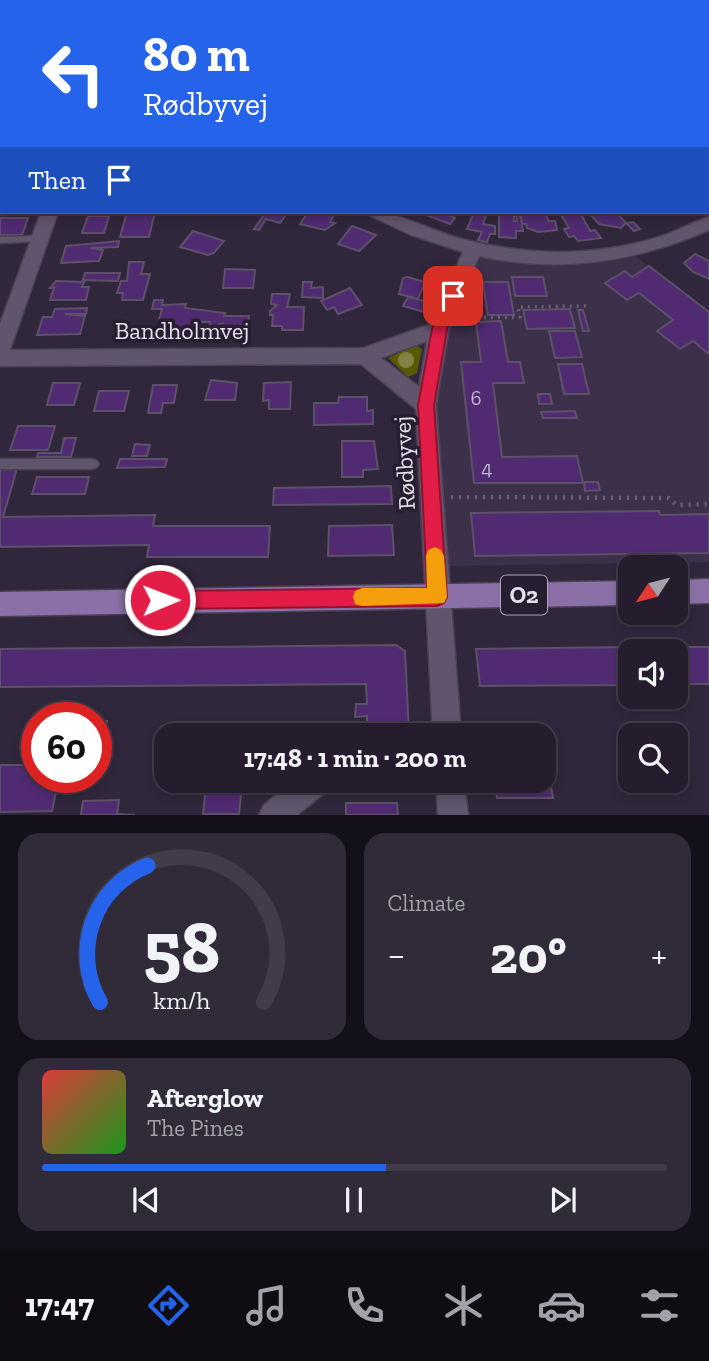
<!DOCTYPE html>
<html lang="en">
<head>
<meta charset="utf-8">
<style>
	:root { --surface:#251d2d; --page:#312a39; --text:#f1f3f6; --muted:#a3a2aa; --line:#423b49; --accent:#2563eb }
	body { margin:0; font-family:"Zilla Slab",serif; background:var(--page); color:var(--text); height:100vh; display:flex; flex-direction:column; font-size:26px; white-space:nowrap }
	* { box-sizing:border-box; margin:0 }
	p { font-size:23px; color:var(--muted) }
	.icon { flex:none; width:38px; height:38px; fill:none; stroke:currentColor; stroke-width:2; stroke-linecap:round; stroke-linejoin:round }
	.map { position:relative; height:815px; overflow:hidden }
	.side { display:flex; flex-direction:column; gap:18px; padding:18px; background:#141019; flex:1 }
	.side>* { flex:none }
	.top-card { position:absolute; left:0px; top:0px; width:710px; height:214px; box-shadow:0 4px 10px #0003,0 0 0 2px var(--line); background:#2563eb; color:#fff; overflow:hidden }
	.needle { width:46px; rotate:234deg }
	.controls { position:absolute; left:618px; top:555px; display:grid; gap:14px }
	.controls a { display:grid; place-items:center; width:70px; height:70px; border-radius:14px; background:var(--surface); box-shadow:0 4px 10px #0003,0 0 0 2px var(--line); font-size:35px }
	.speed { position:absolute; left:21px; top:702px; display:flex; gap:14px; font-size:35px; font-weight:700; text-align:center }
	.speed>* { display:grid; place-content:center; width:91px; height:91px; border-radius:50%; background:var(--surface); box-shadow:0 4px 10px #0003,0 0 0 2px var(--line); line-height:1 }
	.speed .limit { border:10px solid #d22; background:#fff; color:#111 }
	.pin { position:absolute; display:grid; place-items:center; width:60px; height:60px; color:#fff; margin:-30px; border-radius:14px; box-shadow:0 4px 10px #0006 }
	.me { position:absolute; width:77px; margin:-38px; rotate:89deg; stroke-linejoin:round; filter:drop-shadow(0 0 5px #0008) }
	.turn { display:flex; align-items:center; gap:24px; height:147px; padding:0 28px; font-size:32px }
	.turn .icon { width:91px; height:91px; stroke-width:2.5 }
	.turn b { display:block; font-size:49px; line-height:60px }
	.then { display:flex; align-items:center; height:66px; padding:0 28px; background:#0003; gap:14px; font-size:26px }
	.big { font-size:52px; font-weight:700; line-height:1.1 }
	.side .tile { flex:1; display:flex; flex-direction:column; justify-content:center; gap:10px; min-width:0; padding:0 24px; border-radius:21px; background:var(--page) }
	.side .dial { align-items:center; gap:0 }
	.dial svg { height:182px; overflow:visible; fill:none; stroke:var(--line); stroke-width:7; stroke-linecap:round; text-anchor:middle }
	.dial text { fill:var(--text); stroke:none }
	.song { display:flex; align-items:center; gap:21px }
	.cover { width:84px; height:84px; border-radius:10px; background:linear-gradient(135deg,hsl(0 70% 55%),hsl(120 70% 35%)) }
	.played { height:7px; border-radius:4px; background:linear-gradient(90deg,var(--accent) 55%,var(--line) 55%) }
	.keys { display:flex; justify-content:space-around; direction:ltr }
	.heat { display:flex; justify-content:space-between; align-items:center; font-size:38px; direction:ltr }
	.side .tiles { flex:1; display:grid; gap:18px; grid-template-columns:1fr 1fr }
	.tile:last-child { grid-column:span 2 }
	.trip { position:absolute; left:154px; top:723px; width:402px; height:70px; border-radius:21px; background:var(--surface); box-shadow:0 4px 10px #0003,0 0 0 2px var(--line); font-weight:700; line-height:70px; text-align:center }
	.tabs { display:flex; height:112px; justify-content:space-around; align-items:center; background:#0f0c12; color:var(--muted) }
	.tabs .icon { width:49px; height:49px }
	.tabs .current { color:var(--accent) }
	.tabs b { font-size:32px; color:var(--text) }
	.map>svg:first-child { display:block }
</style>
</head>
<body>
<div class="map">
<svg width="709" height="815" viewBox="0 0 709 815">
	<rect width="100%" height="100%" fill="#31273c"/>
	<!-- built -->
	<polygon fill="#3c304a" points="475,253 584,261 634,255 709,312 709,562 448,566 430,406 443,330"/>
	<!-- green -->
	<polygon fill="#595904" points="415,345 422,349 417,373 408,377 388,358"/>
	<!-- building -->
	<g fill="#512b72" stroke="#5c5168" stroke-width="2">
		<polygon points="127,212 155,212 149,237 120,237"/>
		<polygon points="266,212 265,212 288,212 280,223 266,219 259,230 254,229"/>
		<polygon points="308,212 334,215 330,222 335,223 325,230 300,224"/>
		<polygon points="430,212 455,212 451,216 455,218 450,224 426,215"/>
		<polygon points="474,212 487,213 483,224 495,226 495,234 490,234 487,242 478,240 482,232 467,229"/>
		<polygon points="530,212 546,212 548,221 555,221 557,230 538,232 527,228 526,224 522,224 521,214 530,214"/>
		<polygon points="580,212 590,231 595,230 601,238 578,241 574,236 569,237 564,229 569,228 561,215"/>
		<polygon points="602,212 616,212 626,223 633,222 640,229 634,231 626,223 621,228 599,224 591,215"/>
		<polygon points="499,214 514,215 514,221 517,221 516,214 520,214 523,231 516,231 516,238 499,237"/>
		<polygon points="88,216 109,216 104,233 82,233"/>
		<polygon points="0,218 28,218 22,235 0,235"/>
		<polygon points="352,226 376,235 359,251 338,244"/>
		<polygon points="193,231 224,241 214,253 208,255 180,247"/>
		<polygon points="119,241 118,247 91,248 103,250 99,261 61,263 66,246"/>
		<polygon points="695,254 709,261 709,279 693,272 684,263"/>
		<polygon points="129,262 144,262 141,274 150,274 143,300 122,300 123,293 117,293 121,281 127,281"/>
		<polygon points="649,266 709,312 709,354 693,341 680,349 657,331 673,320 639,293 627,300 605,283 625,271 632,277"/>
		<polygon points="225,269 255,270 253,288 223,288"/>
		<polygon points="85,273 120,273 118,281 83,280"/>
		<polygon points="407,277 425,282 418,299 399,294 403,278"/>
		<polygon points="512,277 543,277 547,296 515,296"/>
		<polygon points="56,281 84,282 82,287 89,287 86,300 50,300 54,288 50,288"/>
		<polygon points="303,282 312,282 311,288 323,287 323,298 302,297"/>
		<polygon points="483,282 508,282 514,315 488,315"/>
		<polygon points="350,288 362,305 338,314 334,307 327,310 321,301"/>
		<polygon points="272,294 290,294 287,307 304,307 303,330 282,330 282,326 272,326 273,315 270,315 270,311 277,305 271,304"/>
		<polygon points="408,297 428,302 424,312 403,306"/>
		<polygon points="154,300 163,300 162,305 186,304 185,308 225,313 224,316 249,316 247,331 222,331 223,324 219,324 217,337 207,337 210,322 198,322 197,327 188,327 187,329 168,326 169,320 159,320 162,309 152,309"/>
		<polygon points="87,308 86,314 65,314 85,316 80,334 37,335 43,317 52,317 55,309"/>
		<polygon points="570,309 575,328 527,329 523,310"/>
		<polygon points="578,310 583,310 589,331 583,331"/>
		<polygon points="501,321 508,362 520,362 524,383 493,383 502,457 577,456 583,483 474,483 461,362 481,362 476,322"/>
		<polygon points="549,331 575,331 582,357 555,358"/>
		<polygon points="558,364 582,364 589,394 564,394"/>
		<polygon points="211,380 237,383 235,400 205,400"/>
		<polygon points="291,382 290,409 269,409 269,400 263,401 264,383"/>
		<polygon points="53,383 80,383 74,405 47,405"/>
		<polygon points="153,385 177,385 174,403 163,403 161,413 148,413"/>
		<polygon points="99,391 129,391 124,411 94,411"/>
		<polygon points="538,394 550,394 552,404 539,404"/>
		<polygon points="339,397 367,397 367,411 373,410 373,424 314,425 314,403 338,403"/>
		<polygon points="575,411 577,418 543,418 541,412"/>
		<polygon points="18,426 55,426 48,450 10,450"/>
		<polygon points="64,438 76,438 71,457 37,457 38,453 61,453"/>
		<polygon points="342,441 374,441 378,469 363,470 363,477 342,477"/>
		<polygon points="135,444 150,445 147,456 132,456"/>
		<polygon points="120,459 167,459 165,467 117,468"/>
		<polygon points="0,465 18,465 3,517 155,515 153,526 270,526 268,557 147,557 149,545 0,547"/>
		<polygon points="37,477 89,477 85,494 32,494"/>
		<polygon points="584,482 598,482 600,490 585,491"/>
		<polygon points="391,486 392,504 273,505 274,488"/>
		<polygon points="659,511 660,515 709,514 709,553 475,556 471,513"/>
		<polygon points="392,525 394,555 328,556 329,526"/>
		<polygon points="396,645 405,651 409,733 367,734 367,716 355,717 356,704 367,704 366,684 0,687 0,649"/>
		<polygon points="630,647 630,685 480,686 476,649"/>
		<polygon points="659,647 709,647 709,684 676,684 676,651 660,651"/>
		<polygon points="96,721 107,721 105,735 96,735"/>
		<polygon points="0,765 37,765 37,777 59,777 52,811 0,812"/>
		<polygon points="180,780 203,780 203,785 179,786"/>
		<polygon points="495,781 550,781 553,798 497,798"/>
		<polygon points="206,786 242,786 239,814 203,814"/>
		<polygon points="119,800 117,814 135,815 81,815 83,801"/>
		<polygon points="346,803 397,803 398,815 346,815"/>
	</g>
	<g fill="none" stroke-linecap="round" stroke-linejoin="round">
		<defs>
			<g id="service">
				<polygon points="40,236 43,237 43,241 0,243 0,237"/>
				<polygon points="0,459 93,459 97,461 99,464 97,467 93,469 0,469"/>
			</g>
			<g id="minor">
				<polygon points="0,0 16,0 0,5"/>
				<rect x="120" y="0" width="12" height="2"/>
				<polygon points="244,0 273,0 274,2 245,2"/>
				<rect x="0" y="137" width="2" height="10"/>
				<path d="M41,212H58L10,350L364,348L431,324L463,252L411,235L371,216L369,212C403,212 431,232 465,240C530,256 595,257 659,237C676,232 692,222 709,217V230C635,262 559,274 479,256L449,329L436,405L461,735H433L416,409L361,364L0,366V324ZM427,341L419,387L381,358Z"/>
				<polygon points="294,780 332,780 328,790 297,815 259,815 264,805"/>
				<polygon points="436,780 464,780 468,815 438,815"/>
			</g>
			<g id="primary">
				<polygon points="709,579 709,603 676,604 676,580"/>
				<polygon points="630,581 630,605 0,616 0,592"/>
			</g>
		</defs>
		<!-- service casing -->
		<use href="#service" stroke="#4a4253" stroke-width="3"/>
		<!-- minor casing -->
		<use href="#minor" stroke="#4a4253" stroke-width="3"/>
		<!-- primary casing -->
		<use href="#primary" stroke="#4a4253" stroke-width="3"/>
		<!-- path-far2 -->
		<g stroke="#696073" stroke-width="2.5" stroke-dasharray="1 3.5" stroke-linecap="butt">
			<polyline points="522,0 526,2"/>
			<polyline points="576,0 578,2"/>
			<polyline points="546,2 553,0"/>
		</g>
		<!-- path-far1 -->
		<polyline stroke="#696073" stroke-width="3.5" stroke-dasharray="2 5" stroke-linecap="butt" points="463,318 520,317 518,307 586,306"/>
		<!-- path -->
		<polyline stroke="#696073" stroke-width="4.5" stroke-dasharray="2 6" stroke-linecap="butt" points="451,497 668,498 677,505 709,504"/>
		<!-- service -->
		<use href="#service" fill="#60556c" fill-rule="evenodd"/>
		<!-- minor -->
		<use href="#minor" fill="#60556c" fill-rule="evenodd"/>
		<!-- primary -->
		<use href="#primary" fill="#8b70a7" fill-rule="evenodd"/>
		<!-- tram -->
		<polyline stroke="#b6afbe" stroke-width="2" points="627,0 631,2"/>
		<defs>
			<g id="rail">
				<polyline points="640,0 643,2"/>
				<polyline points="661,0 664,2"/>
			</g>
		</defs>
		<!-- rail casing -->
		<use href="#rail" stroke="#b6afbe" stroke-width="5"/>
		<!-- rail -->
		<use href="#rail" stroke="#281e32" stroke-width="3.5" stroke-dasharray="10" stroke-linecap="butt"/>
	</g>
	<!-- trees -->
	<circle fill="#858142" cx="406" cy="360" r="8"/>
	<!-- route -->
	<polygon fill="#e11d48" stroke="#92132f" stroke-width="2" points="453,291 460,296 447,329 434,405 447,597 444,603 437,606 160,609 154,607 151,600 154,594 160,591 427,588 418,405 432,329 446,296"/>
	<!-- slow -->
	<polygon fill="#f59e0b" points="435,547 441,550 444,556 447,597 444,603 362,606 355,604 353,597 355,591 362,588 427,588 426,556 428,550"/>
	<g text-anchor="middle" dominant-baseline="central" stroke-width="7" stroke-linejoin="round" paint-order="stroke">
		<!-- number labels -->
		<g font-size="21" fill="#c0b2ce">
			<text x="476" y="397">6</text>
			<text x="487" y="467">4</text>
		</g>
		<!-- shield labels -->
		<rect fill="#281e32" stroke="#aca5b4" stroke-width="2" x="501" y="575.5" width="46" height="39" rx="5"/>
		<g font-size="23" font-weight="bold" fill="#e5dfec">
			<text x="524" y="595">O2</text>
		</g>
		<!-- street labels -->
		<g font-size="24" fill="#e5dfec" stroke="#281e32">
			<text x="182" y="330">Bandholmvej</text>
			<text transform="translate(404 463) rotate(-93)">Rødbyvej</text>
		</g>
	</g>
</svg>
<div class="controls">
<a><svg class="needle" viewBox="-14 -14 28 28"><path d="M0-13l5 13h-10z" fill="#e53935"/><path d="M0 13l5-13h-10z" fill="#a3a2aa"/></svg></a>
<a><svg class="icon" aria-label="sound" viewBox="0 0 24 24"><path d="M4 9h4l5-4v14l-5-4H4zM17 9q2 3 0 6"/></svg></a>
<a><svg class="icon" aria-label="search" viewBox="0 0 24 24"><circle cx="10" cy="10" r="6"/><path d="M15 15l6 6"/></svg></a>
</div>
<div class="speed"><div class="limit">60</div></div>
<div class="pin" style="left:453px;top:296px;background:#d93025"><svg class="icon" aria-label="arrive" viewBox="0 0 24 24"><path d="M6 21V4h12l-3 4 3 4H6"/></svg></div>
<svg class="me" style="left:160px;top:600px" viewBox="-20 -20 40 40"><circle r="17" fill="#e11d48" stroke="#fff" stroke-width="3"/><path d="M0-11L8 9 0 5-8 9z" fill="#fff"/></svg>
<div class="trip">17:48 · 1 min · 200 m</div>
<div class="top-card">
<div class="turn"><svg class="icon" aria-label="left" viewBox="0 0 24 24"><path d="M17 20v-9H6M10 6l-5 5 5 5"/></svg><div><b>80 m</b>Rødbyvej</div></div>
<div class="then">Then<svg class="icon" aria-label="arrive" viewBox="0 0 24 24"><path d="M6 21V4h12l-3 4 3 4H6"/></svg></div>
</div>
</div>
<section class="side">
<div class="tiles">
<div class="tile dial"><svg viewBox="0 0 100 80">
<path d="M14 69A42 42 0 1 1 86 69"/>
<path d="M14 69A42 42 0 0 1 35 9" stroke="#2563eb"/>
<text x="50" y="56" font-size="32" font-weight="700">58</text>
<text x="50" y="72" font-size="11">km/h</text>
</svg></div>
<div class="tile"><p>Climate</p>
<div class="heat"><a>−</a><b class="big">20°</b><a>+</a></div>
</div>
<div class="tile">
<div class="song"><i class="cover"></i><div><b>Afterglow</b><p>The Pines</p></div></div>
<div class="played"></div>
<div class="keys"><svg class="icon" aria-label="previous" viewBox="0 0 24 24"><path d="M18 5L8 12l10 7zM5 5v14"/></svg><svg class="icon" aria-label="pause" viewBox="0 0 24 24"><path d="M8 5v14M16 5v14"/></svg><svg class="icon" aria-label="next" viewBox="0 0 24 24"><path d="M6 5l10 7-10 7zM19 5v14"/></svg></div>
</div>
</div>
</section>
<nav class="tabs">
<b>17:47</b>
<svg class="icon current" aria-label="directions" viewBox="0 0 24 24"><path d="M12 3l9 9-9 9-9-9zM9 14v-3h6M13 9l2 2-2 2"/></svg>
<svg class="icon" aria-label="music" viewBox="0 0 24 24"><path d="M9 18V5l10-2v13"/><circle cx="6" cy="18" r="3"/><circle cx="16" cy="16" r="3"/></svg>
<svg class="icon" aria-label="phone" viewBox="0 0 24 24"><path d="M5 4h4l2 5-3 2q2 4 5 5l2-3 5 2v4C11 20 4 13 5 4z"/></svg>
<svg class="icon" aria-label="climate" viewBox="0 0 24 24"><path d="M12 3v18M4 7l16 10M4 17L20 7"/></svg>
<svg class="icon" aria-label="car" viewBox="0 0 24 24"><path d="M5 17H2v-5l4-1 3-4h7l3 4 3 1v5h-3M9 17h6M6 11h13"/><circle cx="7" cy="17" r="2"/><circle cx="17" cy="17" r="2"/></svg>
<svg class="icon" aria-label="filters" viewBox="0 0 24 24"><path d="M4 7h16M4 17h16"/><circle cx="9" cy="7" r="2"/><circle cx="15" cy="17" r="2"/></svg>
</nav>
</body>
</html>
